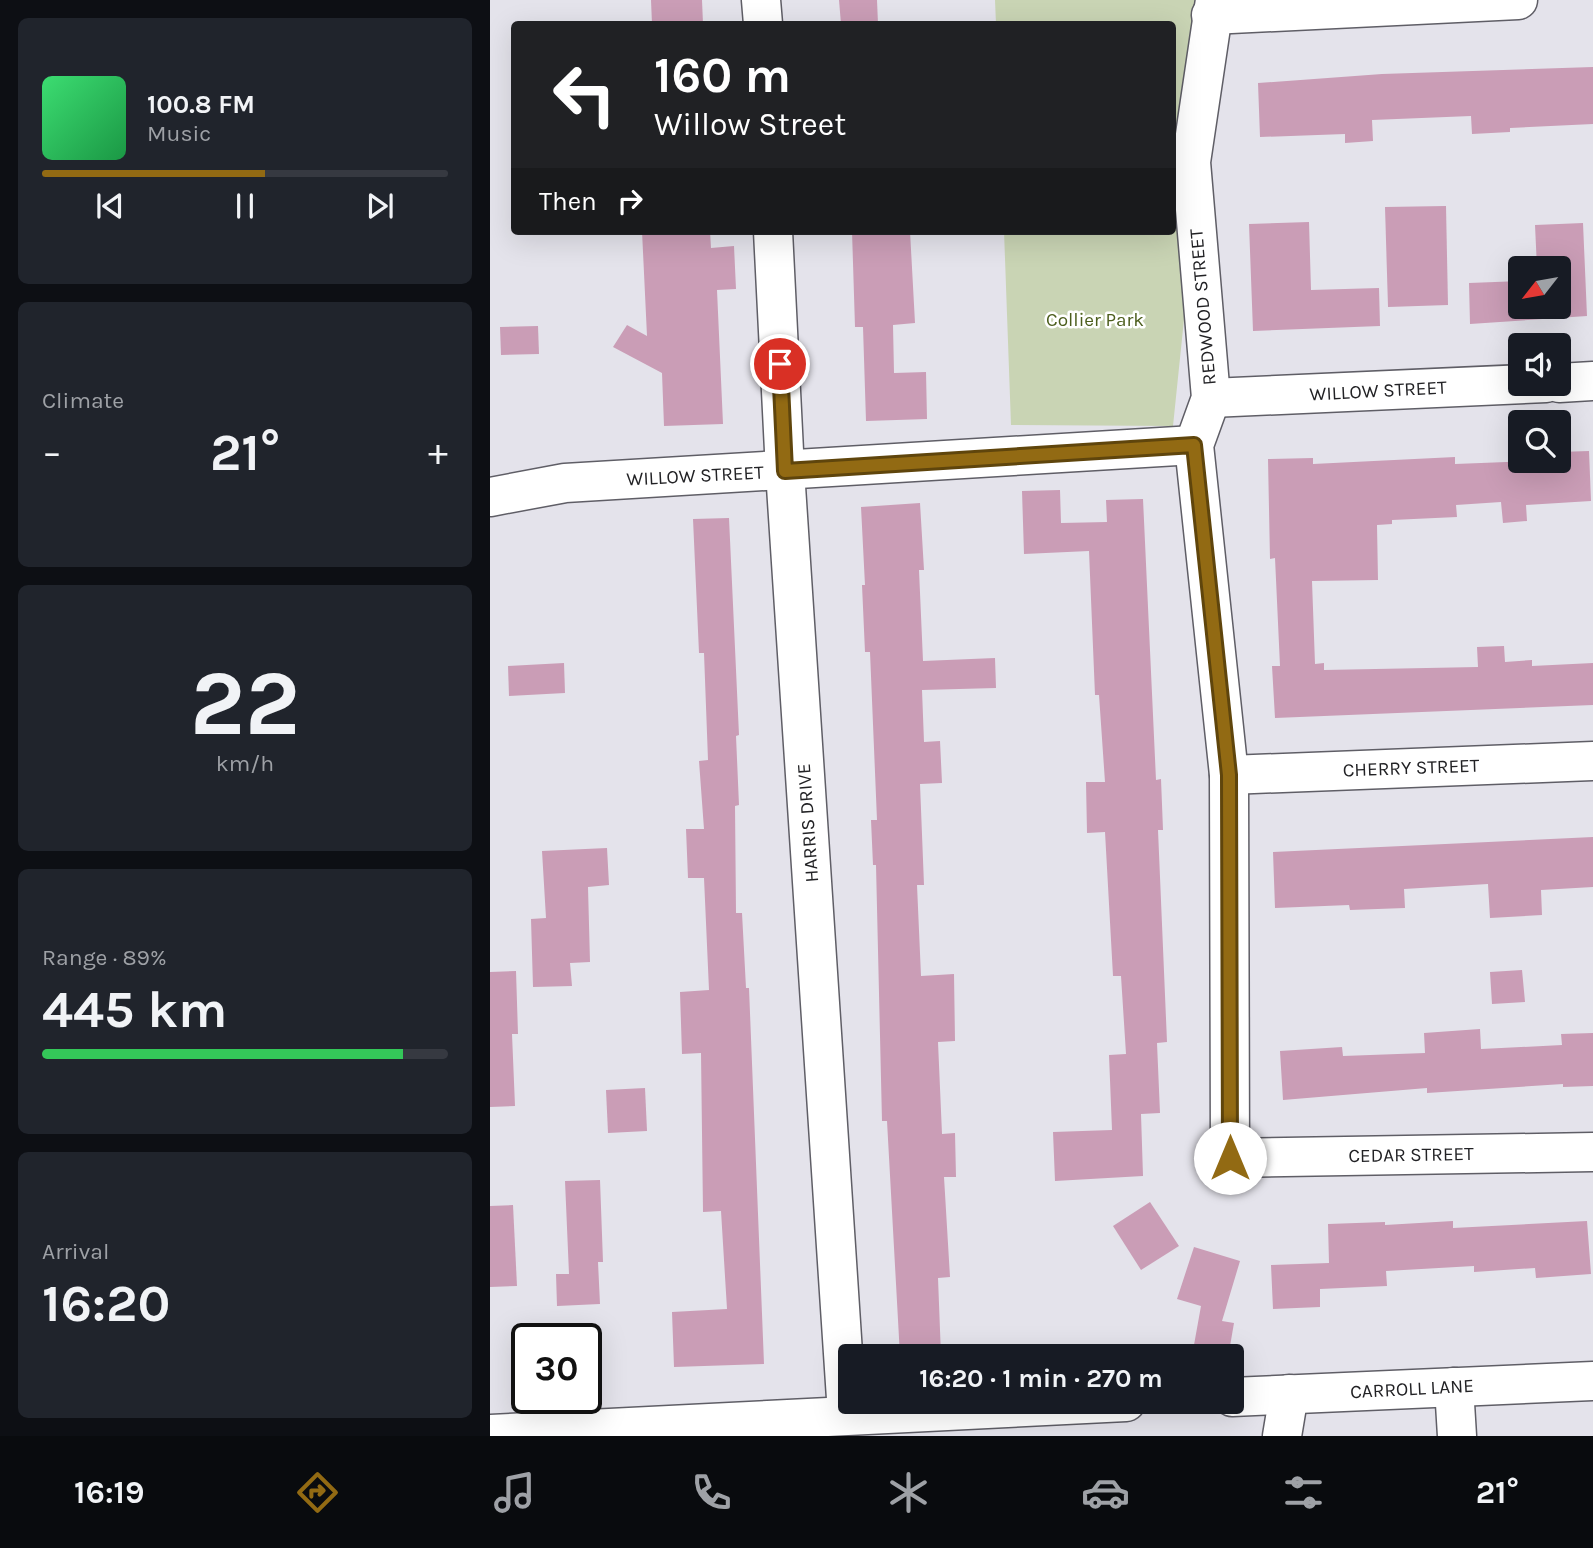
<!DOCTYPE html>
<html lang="en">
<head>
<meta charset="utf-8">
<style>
	:root { --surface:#171b24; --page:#20242c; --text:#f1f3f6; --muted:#9ea1a6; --line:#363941; --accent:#926a13 }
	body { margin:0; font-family:Karla,sans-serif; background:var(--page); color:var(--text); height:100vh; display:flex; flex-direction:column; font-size:26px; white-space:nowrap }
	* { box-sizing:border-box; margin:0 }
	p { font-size:23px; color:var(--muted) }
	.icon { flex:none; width:38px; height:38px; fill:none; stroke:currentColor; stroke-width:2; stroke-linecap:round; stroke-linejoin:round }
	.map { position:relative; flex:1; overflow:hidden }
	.side { display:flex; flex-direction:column; gap:18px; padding:18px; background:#0d0f14; width:490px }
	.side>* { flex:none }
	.banner { position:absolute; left:21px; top:21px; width:665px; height:214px; border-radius:7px; box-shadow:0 7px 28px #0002; background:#202124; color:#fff; overflow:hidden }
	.needle { width:46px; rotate:239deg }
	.controls { position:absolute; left:1018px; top:256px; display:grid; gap:14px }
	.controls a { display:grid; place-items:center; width:63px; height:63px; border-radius:7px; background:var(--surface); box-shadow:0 7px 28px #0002; font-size:35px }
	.speed { position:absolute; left:21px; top:1323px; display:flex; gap:14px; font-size:35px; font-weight:700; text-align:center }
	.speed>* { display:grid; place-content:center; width:91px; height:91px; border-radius:50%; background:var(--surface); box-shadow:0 7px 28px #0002; line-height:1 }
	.speed .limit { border:4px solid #111; border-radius:10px; background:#fff; color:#111 }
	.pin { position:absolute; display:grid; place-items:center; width:60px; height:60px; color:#fff; margin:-30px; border:4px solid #fff; border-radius:50%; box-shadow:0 2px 7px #0007 }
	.me { position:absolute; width:77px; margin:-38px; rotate:0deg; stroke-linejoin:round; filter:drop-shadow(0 0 5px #0008) }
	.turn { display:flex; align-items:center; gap:24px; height:147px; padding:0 28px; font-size:32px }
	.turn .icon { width:91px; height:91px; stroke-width:2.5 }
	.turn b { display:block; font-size:49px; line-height:60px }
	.then { display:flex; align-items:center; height:66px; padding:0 28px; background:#0003; gap:14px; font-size:26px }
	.big { font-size:52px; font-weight:700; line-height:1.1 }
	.side .widget { flex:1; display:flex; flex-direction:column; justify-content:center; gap:10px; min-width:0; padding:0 24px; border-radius:10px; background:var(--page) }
	.side .dial { align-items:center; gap:0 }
	.dial b { font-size:91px; line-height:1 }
	.song { display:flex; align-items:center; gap:21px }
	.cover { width:84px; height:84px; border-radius:10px; background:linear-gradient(135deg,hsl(140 70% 55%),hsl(140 70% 35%)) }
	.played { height:7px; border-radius:4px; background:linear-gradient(90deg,var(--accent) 55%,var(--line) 55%) }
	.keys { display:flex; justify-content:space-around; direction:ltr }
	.heat { display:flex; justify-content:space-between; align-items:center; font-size:38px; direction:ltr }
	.charge { height:10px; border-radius:5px; background:linear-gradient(90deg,#34c759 89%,var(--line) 0) }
	.trip { position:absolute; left:348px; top:1344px; width:406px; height:70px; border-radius:7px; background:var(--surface); box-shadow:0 7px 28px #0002; font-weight:700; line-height:70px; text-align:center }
	.tab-bar { display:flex; height:112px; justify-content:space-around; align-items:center; background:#090b0e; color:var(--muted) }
	.tab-bar .icon { width:49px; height:49px }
	.tab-bar .on { color:var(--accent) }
	.tab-bar b { font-size:32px; color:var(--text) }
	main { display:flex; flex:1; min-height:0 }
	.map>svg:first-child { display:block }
</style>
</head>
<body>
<main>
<section class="side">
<div class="widget">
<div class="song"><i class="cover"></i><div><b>100.8 FM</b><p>Music</p></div></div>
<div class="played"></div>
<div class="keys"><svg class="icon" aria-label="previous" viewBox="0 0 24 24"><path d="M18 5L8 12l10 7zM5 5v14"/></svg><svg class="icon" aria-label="pause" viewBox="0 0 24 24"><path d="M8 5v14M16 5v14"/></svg><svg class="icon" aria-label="next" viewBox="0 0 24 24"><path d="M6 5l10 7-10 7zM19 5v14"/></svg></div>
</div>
<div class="widget"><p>Climate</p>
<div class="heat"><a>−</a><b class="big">21°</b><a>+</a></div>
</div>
<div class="widget dial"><b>22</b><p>km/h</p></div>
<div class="widget"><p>Range · 89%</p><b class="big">445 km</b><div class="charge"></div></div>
<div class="widget"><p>Arrival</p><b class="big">16:20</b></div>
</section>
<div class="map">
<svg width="1103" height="1436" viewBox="0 0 1103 1436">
	<rect width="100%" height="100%" fill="#e4e3eb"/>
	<!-- green -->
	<polygon fill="#c9d4b4" points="505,0 727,0 683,426 521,425 514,231 682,231 682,24 506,24"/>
	<!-- building -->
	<g fill="#ca9db6">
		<polygon points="161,0 212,0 213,24 162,24"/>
		<polygon points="349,0 387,0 388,24 351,24"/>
		<polygon points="1103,67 1103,124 1020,128 1020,132 982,134 981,116 882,120 883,141 855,143 855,134 770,137 768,83 892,74"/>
		<polygon points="956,206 958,305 898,307 895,207"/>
		<polygon points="819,222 821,290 889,288 890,326 763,331 759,224"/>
		<polygon points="1093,223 1097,316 980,324 979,283 1031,281 1031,306 1069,306 1069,268 1047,268 1045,225"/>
		<polygon points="152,231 220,231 221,248 244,246 246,289 227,290 233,424 174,426 172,373 123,347 137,325 157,336"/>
		<polygon points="362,231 420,231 425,323 403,325 404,373 436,372 437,419 376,421 373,327 365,327"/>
		<polygon points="48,326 49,354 11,355 10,327"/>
		<polygon points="1099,451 1101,501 1036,505 1037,521 1013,523 1011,502 966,505 967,517 902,520 902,524 887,525 888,580 822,581 825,664 834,663 834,670 988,667 987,647 1014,646 1015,662 1042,660 1042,666 1103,663 1103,705 785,718 782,666 790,666 785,558 780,559 778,459 823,458 823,464 965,457 965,464 1069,460 1069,452"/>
		<polygon points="570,490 571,523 617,522 616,500 653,499 666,780 671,779 673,830 668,830 677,1042 667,1043 670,1113 651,1114 653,1176 565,1181 563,1132 622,1130 619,1055 636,1054 631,976 623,976 615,832 597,833 596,782 615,782 609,695 605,695 599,551 534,554 532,491"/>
		<polygon points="430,503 434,570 429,570 433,661 505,658 506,688 432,690 434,742 450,741 452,783 430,784 434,885 427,885 431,976 464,974 465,1041 448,1042 452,1134 465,1133 466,1177 454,1177 460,1277 448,1278 451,1356 410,1356 397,1121 392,1121 386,865 383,865 381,820 387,820 380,652 375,652 372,585 375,585 371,507"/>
		<polygon points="239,518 249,735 246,736 249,805 245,806 246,913 252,913 256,988 259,988 274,1364 184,1367 182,1312 237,1309 231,1211 213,1212 211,1053 192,1054 190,992 219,990 214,878 198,878 196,829 214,829 209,761 218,760 214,653 209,653 203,519"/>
		<polygon points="74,663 75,693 19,696 18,666"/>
		<polygon points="1103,837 1103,887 1051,890 1052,915 1000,918 998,884 914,889 915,908 860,910 859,905 785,908 783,852"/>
		<polygon points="117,848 119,885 98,887 100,962 80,963 82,986 43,987 41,919 56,918 52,851"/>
		<polygon points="1032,970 1035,1002 1002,1004 1000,972"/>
		<polygon points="26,971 28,1034 22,1034 25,1106 0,1107 0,972"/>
		<polygon points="990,1029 991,1049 1072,1045 1071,1034 1103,1033 1103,1086 1073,1087 1073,1084 937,1093 937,1088 793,1100 790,1051 852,1047 853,1056 935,1053 934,1033"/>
		<polygon points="155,1088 157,1131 118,1133 116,1090"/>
		<polygon points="110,1180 113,1262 108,1262 110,1304 67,1306 66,1274 79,1274 75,1181"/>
		<polygon points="660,1202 689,1246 651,1270 623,1226"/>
		<polygon points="23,1205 27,1286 0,1287 0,1206"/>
		<polygon points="963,1221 963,1228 1097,1221 1101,1274 1046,1278 1045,1268 984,1272 984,1266 896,1271 897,1286 830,1289 830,1307 783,1309 781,1265 839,1263 838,1224 895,1222 895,1225"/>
		<polygon points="704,1247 750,1261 732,1321 744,1323 739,1352 723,1349 720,1356 702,1356 711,1306 687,1299"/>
	</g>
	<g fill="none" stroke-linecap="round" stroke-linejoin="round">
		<defs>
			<g id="minor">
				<polyline points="271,0 273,24"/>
				<polyline points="725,0 701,162 721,398 704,445 739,775 740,1158 1103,1152"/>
				<polyline points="721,15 1028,0"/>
				<polyline points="283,231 295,471 357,1414"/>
				<polyline points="1069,383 1103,381"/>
				<polyline points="721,398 1056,383"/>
				<polyline points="0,497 75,483 704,445"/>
				<polyline points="739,775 1103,761"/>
				<polyline points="964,1387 967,1436"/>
				<polyline points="742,1397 1103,1381"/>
				<polyline points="0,1434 636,1402"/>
				<polyline points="792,1436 799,1394"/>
			</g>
		</defs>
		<!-- minor casing -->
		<use href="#minor" stroke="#5f5e66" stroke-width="41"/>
		<!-- minor -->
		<use href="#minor" stroke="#fff" stroke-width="38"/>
	</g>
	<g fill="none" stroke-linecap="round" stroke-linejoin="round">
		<defs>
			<polyline id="route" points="290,364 295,471 704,445 739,775 740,1158"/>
		</defs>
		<!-- route casing -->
		<use href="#route" stroke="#5f450c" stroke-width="18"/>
		<!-- route -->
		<use href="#route" stroke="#926a13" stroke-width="12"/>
	</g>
	<g text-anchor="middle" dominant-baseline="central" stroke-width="5" stroke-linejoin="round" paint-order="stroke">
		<!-- street labels -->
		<g font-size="19" fill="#222225" stroke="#fff">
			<text transform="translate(713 307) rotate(-95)">REDWOOD STREET</text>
			<text transform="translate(888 391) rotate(-3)">WILLOW STREET</text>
			<text transform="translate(205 476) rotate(-3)">WILLOW STREET</text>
			<text transform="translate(921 768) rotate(-2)">CHERRY STREET</text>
			<text transform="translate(318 823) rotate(-94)">HARRIS DRIVE</text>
			<text transform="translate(921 1155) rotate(-1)">CEDAR STREET</text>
			<text transform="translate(922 1389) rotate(-3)">CARROLL LANE</text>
		</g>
		<!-- park labels -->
		<g font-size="19" fill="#4c5e1d" stroke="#fff">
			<text x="605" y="320">Collier Park</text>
		</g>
	</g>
</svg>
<div class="controls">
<a><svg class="needle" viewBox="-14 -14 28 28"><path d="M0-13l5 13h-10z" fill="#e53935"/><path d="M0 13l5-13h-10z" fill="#9ea1a6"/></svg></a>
<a><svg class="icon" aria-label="sound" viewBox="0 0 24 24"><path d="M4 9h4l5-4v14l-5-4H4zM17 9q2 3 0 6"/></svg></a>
<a><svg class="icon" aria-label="search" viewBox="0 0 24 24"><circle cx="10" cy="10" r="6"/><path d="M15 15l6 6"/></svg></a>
</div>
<div class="speed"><div class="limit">30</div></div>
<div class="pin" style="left:290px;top:364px;background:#d93025"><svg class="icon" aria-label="arrive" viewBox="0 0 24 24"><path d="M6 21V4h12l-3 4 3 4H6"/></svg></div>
<svg class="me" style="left:740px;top:1158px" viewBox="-20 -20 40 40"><circle r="19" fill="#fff"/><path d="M0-13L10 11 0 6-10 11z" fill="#926a13"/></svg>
<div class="trip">16:20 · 1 min · 270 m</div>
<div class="banner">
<div class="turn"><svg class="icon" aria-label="left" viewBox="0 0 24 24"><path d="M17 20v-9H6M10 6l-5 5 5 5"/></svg><div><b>160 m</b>Willow Street</div></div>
<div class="then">Then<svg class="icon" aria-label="right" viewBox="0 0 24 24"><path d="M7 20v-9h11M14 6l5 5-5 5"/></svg></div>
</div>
</div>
</main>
<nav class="tab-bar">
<b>16:19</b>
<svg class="icon on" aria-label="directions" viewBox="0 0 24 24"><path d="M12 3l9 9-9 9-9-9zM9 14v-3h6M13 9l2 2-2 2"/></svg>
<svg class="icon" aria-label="music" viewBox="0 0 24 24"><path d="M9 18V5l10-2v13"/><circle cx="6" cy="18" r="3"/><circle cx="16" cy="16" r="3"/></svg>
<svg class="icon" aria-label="phone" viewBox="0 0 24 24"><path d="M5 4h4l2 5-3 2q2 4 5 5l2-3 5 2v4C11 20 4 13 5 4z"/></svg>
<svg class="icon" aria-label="climate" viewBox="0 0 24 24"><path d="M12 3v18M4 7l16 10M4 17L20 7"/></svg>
<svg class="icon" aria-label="car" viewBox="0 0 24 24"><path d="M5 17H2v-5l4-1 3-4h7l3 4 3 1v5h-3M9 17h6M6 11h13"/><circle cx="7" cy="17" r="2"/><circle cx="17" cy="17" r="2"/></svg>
<svg class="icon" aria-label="filters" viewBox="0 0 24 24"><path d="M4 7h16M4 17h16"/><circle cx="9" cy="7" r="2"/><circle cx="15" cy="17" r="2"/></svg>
<b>21°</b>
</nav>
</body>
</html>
